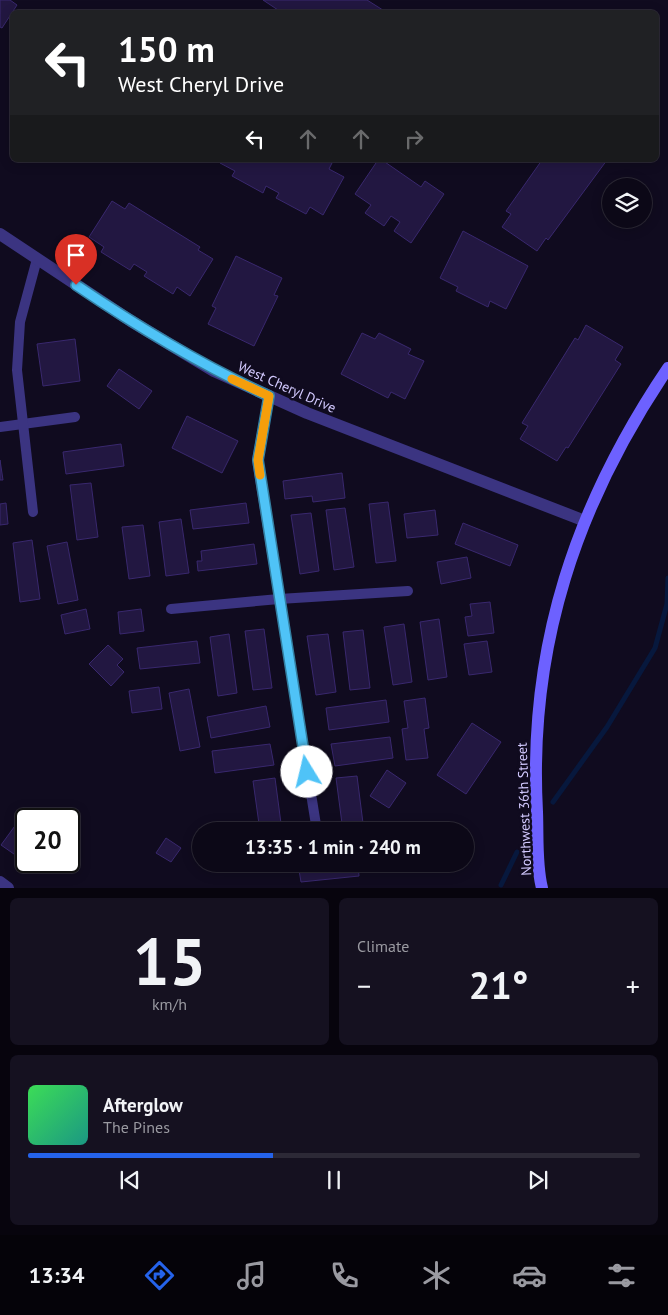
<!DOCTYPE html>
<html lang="en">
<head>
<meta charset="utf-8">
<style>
	:root { --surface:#0c0817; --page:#151120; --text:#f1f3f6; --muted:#9a9aa1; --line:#2c2936; --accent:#2563eb }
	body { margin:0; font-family:"PT Sans",sans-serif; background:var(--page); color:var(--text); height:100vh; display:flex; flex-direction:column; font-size:19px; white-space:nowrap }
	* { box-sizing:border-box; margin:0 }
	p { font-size:16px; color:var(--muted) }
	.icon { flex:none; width:28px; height:28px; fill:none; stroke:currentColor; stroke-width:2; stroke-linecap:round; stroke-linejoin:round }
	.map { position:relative; height:888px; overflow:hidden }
	.panel { display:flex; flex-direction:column; gap:10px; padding:10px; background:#07040d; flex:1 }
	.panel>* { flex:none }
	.guide { position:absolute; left:10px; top:10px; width:649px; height:152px; border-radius:8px; box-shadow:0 2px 12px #0003,0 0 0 1px var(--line); background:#202124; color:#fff; overflow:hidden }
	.fabs { position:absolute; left:602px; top:178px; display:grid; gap:10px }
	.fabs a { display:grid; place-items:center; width:50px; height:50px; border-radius:50%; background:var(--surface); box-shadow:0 2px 12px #0003,0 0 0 1px var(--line); font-size:25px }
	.speed { position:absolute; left:15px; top:808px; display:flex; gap:10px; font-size:25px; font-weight:700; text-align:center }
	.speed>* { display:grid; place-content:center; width:65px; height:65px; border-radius:50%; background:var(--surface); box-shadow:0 2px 12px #0003,0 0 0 1px var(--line); line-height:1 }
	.speed .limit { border:2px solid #111; border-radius:8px; background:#fff; color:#111 }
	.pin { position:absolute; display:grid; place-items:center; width:42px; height:42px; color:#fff; margin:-51px -21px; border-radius:50% 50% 50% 0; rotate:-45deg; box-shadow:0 0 5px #0007 }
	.pin .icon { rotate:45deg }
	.me { position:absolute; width:55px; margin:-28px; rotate:351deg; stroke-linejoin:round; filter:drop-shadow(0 0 4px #0008) }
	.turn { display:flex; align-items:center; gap:18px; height:105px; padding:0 25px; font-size:22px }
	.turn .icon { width:65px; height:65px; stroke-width:2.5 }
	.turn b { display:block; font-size:35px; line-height:42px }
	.lanes { display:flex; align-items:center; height:48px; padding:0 25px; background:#0003; justify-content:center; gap:25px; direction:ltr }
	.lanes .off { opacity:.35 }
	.big { font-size:38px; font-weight:800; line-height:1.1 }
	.panel .tile { flex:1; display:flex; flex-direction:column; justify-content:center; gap:8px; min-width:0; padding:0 18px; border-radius:8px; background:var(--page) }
	.panel .dial { align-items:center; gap:0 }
	.dial b { font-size:65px; line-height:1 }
	.song { display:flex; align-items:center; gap:15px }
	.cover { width:60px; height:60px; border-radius:8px; background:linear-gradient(135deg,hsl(130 70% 55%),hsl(170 70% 35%)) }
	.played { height:5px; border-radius:2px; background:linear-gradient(90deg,var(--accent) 40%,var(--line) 40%) }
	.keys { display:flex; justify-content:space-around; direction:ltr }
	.heat { display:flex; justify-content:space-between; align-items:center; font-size:28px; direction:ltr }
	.panel .tiles { flex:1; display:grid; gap:10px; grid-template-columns:1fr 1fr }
	.tile:last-child { grid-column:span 2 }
	.trip { position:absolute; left:192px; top:822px; width:282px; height:50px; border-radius:25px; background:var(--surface); box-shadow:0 2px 12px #0003,0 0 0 1px var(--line); font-weight:800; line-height:50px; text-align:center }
	.tabs { display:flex; height:80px; justify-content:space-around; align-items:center; background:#050309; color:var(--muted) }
	.tabs .icon { width:35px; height:35px }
	.tabs .active { color:var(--accent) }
	.tabs b { font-size:22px; color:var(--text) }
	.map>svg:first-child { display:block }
</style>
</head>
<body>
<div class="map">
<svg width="668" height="888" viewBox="0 0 668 888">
	<rect width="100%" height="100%" fill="#100b1f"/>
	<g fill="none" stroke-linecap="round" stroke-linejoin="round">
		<!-- stream -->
		<g stroke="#07183d" stroke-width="5">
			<polyline points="553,802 607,727 655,648 667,604 668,578"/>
			<polyline points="501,885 517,852"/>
		</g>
	</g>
	<!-- building -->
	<g fill="#221741" stroke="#39286e">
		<polygon points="0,0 10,0 17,5 2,28 0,27"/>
		<polygon points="263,0 367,0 386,12 281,12"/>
		<polygon points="221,160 325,160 332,163 329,169 344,177 323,215 310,207 306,214 276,198 279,193 266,186 263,193 232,176 235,171 220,163"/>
		<polygon points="378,160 382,160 421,187 425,181 444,194 411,243 394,231 400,222 391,216 384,226 365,213 371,205 355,194"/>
		<polygon points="542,160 607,160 548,240 546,238 537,251 502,227 511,214 506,211"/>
		<polygon points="112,201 125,209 129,203 200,247 198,250 213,259 190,296 177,287 173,294 144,276 147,272 134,264 130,270 101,252 104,247 89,237"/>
		<polygon points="463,231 528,266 506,309 490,301 488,307 456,291 458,287 440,278"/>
		<polygon points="236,256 282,278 274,295 278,296 254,346 208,324 216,308 212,306"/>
		<polygon points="586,325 623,347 615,360 621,364 568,448 566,447 557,461 520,439 528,426 522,423 575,338 578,340"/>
		<polygon points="362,333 375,339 379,333 411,349 408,354 424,361 405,399 391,392 388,398 341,374"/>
		<polygon points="75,339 80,381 43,386 37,344"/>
		<polygon points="119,369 152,391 139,409 107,386"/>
		<polygon points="187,416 238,441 222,473 172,448"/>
		<polygon points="121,444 124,466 66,474 63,452"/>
		<polygon points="0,460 3,480 0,480"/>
		<polygon points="342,473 345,498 313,502 312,496 285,499 283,481"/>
		<polygon points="91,483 98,537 77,540 70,485"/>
		<polygon points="388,502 396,561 376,563 369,504"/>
		<polygon points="6,503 8,524 0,525 0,504"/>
		<polygon points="246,503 249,523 193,529 190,510"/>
		<polygon points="345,508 354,567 334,570 326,510"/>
		<polygon points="435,510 438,535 407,538 404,514"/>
		<polygon points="311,513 319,571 300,574 291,515"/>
		<polygon points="181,519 189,573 166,576 159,522"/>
		<polygon points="463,523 518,545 510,566 455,544"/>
		<polygon points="143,525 150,576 129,579 122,527"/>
		<polygon points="32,540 40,599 20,602 13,543"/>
		<polygon points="67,542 78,600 58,604 47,546"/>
		<polygon points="254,544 257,564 198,571 197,561 202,561 201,551"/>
		<polygon points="467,557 471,578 441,584 437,562"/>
		<polygon points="490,602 494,633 468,636 465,617 472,616 470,604"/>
		<polygon points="86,609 90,629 65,634 61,615"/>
		<polygon points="141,609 144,631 120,634 118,612"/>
		<polygon points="439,619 447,677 428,680 420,622"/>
		<polygon points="404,624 412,682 393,685 384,627"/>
		<polygon points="264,629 272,688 253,690 245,631"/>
		<polygon points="363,630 370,688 350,690 343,632"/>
		<polygon points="229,634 237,693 218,696 210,637"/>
		<polygon points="328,634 336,692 316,695 307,636"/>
		<polygon points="197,641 200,663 140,669 137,648"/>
		<polygon points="487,641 492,672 469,675 464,644"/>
		<polygon points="108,645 123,659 117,665 124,672 111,686 89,664"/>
		<polygon points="159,687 162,709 132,713 129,691"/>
		<polygon points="189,689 200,747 180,751 169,693"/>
		<polygon points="425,698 429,728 424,729 428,758 406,760 402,729 408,728 404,701"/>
		<polygon points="386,700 389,722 329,730 326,708"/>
		<polygon points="266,706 270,727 211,738 207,717"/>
		<polygon points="472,723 501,742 466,794 437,775"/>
		<polygon points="390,737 393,758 335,766 331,744"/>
		<polygon points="270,744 274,765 215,773 212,751"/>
		<polygon points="387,770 406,783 389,808 370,796"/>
		<polygon points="357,776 364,831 343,831 336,778"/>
		<polygon points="275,778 282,831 260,831 253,781"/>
		<polygon points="28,808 43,819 26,819 26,861 38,861 34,868 1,845"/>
		<polygon points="166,838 181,848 171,862 156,853"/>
		<polygon points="298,864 358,864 359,876 301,882"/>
	</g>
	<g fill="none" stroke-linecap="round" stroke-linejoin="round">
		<!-- service -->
		<g stroke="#3b3481" stroke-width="10">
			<polyline points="269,396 257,460 317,831"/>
			<polyline points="0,427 75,417"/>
			<polyline points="33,512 17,370 20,322 37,259"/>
			<polyline points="171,609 279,599 408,591"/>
		</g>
		<!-- minor -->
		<g stroke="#3b3481" stroke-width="12">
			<polyline points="0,234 131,321 214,371 307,413 585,521"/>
			<polyline points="0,882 8,888"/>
		</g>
		<!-- secondary -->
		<path stroke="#6d61ff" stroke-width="12" d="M542,888C536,864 538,836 537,812C528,647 576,504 668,368"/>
	</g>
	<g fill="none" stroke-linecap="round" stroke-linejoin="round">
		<defs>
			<path id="route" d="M76,285C138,327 201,365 269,396L258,460L307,772"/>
		</defs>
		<!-- route casing -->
		<use href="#route" stroke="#337fa1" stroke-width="12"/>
		<!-- route -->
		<use href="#route" stroke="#4fc3f7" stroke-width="9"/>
		<!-- slow -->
		<polyline stroke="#f59e0b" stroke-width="9" points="232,379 269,396 258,460 260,475"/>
	</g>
	<g text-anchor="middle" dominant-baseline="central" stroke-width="5" stroke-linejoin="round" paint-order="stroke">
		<!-- street labels -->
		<g font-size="14" fill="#d3caff" stroke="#100b1f">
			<text transform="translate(287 387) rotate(24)">West Cheryl Drive</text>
			<text transform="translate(524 809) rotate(-92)">Northwest 36th Street</text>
		</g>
	</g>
</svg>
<div class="fabs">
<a><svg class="icon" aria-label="layers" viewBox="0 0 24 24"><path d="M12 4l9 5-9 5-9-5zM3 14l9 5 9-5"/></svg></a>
</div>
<div class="speed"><div class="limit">20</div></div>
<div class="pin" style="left:76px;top:285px;background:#d93025"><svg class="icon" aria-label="arrive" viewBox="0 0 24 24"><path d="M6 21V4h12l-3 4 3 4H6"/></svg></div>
<svg class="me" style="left:307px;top:772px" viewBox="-20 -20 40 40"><circle r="19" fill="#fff"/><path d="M0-13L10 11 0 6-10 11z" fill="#4fc3f7"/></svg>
<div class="trip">13:35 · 1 min · 240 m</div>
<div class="guide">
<div class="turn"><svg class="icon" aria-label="left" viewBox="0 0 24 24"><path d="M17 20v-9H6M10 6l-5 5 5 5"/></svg><div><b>150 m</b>West Cheryl Drive</div></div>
<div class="lanes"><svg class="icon" aria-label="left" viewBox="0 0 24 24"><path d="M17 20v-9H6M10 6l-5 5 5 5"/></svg><svg class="icon off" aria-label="ahead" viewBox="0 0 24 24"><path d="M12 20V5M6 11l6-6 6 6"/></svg><svg class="icon off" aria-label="ahead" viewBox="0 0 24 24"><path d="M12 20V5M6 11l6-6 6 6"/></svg><svg class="icon off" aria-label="right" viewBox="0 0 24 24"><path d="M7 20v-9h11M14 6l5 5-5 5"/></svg></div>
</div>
</div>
<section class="panel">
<div class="tiles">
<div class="tile dial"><b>15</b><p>km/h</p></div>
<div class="tile"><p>Climate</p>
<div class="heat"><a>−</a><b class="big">21°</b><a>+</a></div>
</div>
<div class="tile">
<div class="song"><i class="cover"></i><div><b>Afterglow</b><p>The Pines</p></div></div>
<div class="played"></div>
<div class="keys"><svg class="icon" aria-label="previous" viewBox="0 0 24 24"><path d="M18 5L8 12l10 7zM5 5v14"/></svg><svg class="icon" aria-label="pause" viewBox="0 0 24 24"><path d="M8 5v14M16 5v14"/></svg><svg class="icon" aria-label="next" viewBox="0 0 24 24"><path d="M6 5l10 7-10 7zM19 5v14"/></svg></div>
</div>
</div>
</section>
<nav class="tabs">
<b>13:34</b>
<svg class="icon active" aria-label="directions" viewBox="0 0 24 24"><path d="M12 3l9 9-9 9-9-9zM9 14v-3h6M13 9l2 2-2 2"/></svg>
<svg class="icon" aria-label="music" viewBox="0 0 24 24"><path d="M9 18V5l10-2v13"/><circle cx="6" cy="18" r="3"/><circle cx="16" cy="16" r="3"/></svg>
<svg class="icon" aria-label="phone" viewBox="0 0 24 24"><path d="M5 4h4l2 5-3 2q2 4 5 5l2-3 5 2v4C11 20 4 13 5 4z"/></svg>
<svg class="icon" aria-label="climate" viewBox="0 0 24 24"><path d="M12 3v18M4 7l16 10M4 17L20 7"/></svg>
<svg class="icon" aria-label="car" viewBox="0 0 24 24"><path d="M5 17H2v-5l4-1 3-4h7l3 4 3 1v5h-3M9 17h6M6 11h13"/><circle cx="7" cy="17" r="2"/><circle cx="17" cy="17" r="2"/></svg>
<svg class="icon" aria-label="filters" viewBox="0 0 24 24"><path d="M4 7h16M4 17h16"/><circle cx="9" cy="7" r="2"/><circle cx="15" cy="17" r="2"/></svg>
</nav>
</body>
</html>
